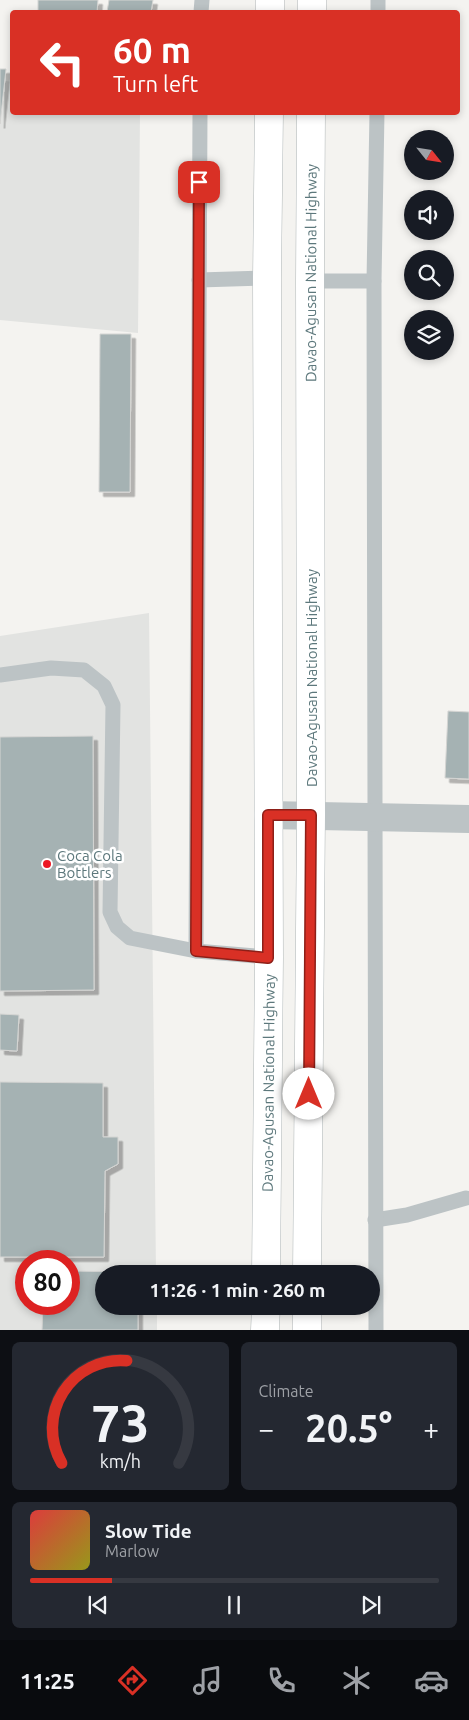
<!DOCTYPE html>
<html lang="en">
<head>
<meta charset="utf-8">
<style>
	:root { --surface:#171b24; --page:#242831; --text:#f1f3f6; --muted:#9ea1a6; --line:#363941; --accent:#d93025 }
	body { margin:0; font-family:Ubuntu,sans-serif; background:var(--page); color:var(--text); height:100vh; display:flex; flex-direction:column; font-size:19px; white-space:nowrap }
	* { box-sizing:border-box; margin:0 }
	p { font-size:16px; color:var(--muted) }
	.icon { flex:none; width:28px; height:28px; fill:none; stroke:currentColor; stroke-width:2; stroke-linecap:round; stroke-linejoin:round }
	.map { position:relative; height:1330px; overflow:hidden }
	.side { display:flex; flex-direction:column; gap:12px; padding:12px; background:#0d0f14; flex:1 }
	.side>* { flex:none }
	.hud { position:absolute; left:10px; top:10px; width:450px; height:105px; border-radius:5px; box-shadow:0 2px 8px #0003; background:#d93025; color:#fff; overflow:hidden }
	.needle { width:32px; rotate:120deg }
	.tools { position:absolute; left:404px; top:130px; display:grid; gap:10px }
	.tools a { display:grid; place-items:center; width:50px; height:50px; border-radius:50%; background:var(--surface); box-shadow:0 2px 8px #0003; font-size:25px }
	.speed { position:absolute; left:15px; top:1250px; display:flex; gap:10px; font-size:25px; font-weight:700; text-align:center }
	.speed>* { display:grid; place-content:center; width:65px; height:65px; border-radius:50%; background:var(--surface); box-shadow:0 2px 8px #0003; line-height:1 }
	.speed .limit { border:8px solid #d22; background:#fff; color:#111 }
	.pin { position:absolute; display:grid; place-items:center; width:42px; height:42px; color:#fff; margin:-21px; border-radius:10px; box-shadow:0 2px 8px #0006 }
	.me { position:absolute; width:55px; margin:-28px; rotate:0deg; stroke-linejoin:round; filter:drop-shadow(0 0 4px #0008) }
	.turn { display:flex; align-items:center; gap:18px; height:105px; padding:0 20px; font-size:22px }
	.turn .icon { width:65px; height:65px; stroke-width:2.5 }
	.turn b { display:block; font-size:35px; line-height:42px }
	.big { font-size:38px; font-weight:700; line-height:1.1 }
	.side .tile { flex:1; display:flex; flex-direction:column; justify-content:center; gap:8px; min-width:0; padding:0 18px; border-radius:8px; background:var(--page) }
	.side .dial { align-items:center; gap:0 }
	.dial svg { height:130px; overflow:visible; fill:none; stroke:var(--line); stroke-width:7; stroke-linecap:round; text-anchor:middle }
	.dial text { fill:var(--text); stroke:none }
	.song { display:flex; align-items:center; gap:15px }
	.cover { width:60px; height:60px; border-radius:8px; background:linear-gradient(135deg,hsl(0 70% 55%),hsl(60 70% 35%)) }
	.played { height:5px; border-radius:2px; background:linear-gradient(90deg,var(--accent) 20%,var(--line) 20%) }
	.keys { display:flex; justify-content:space-around; direction:ltr }
	.heat { display:flex; justify-content:space-between; align-items:center; font-size:28px; direction:ltr }
	.side .tiles { flex:1; display:grid; gap:12px; grid-template-columns:1fr 1fr }
	.tile:last-child { grid-column:span 2 }
	.trip { position:absolute; left:95px; top:1265px; width:285px; height:50px; border-radius:25px; background:var(--surface); box-shadow:0 2px 8px #0003; font-weight:700; line-height:50px; text-align:center }
	.dock { display:flex; height:80px; justify-content:space-around; align-items:center; background:#090b0e; color:var(--muted) }
	.dock .icon { width:35px; height:35px }
	.dock .selected { color:var(--accent) }
	.dock b { font-size:22px; color:var(--text) }
	.map>svg:first-child { display:block }
</style>
</head>
<body>
<div class="map">
<svg width="469" height="1330" viewBox="0 0 469 1330">
	<defs>
		<filter id="shadow"><feDropShadow dx="4.5" dy="4.5" stdDeviation="0" flood-color="#0004"/></filter>
	</defs>
	<rect width="100%" height="100%" fill="#f4f3f0"/>
	<!-- built -->
	<g fill="#e2e3e1" fill-rule="evenodd">
		<polygon points="0,80 12,82 12,112 140,113 138,333 0,320"/>
		<path d="M149,613L156,1274H104V1306H157V1330H0V636ZM26,1261H69V1304H26Z"/>
	</g>
	<!-- building -->
	<g fill="#a5b2b3" stroke="#d5d5d3" filter="url(#shadow)">
		<polygon points="38,0 98,0 97,12 38,12"/>
		<polygon points="109,0 153,0 151,12 107,12"/>
		<polygon points="0,69 6,69 0,124"/>
		<polygon points="100,334 131,334 130,492 99,492"/>
		<polygon points="448,711 469,712 469,779 445,778"/>
		<polygon points="93,736 94,990 0,991 0,737"/>
		<polygon points="0,1014 19,1015 17,1051 0,1050"/>
		<polygon points="0,1082 103,1083 103,1137 118,1137 118,1164 105,1171 104,1257 0,1257"/>
		<polygon points="69,1271 139,1272 139,1274 104,1274 104,1306 138,1306 138,1330 42,1330 43,1304 69,1304"/>
	</g>
	<g fill="none" stroke-linecap="round" stroke-linejoin="round">
		<defs>
			<g id="highway">
				<polyline points="270,12 270,0"/>
				<polyline points="312,12 312,0"/>
				<path id="s1" d="M266,1274L269,957L267,278L269,112"/>
				<path id="s2" d="M307,1274L311,815L310,281L311,112"/>
				<polyline points="265,1330 266,1306"/>
				<polyline points="307,1330 307,1306"/>
			</g>
		</defs>
		<!-- highway casing -->
		<use href="#highway" stroke="#afb6b7" stroke-width="29"/>
		<!-- lane -->
		<g stroke="#bcc3c5" stroke-width="15">
			<polyline points="201,12 202,0"/>
			<polyline points="378,12 378,0"/>
			<polyline points="199,280 267,278"/>
			<polyline points="310,281 374,281"/>
			<polyline points="0,675 51,668 84,670 104,686 113,705 110,912 117,927 130,938 196,951 269,957"/>
			<polyline points="196,951 200,112"/>
			<polyline points="375,1220 407,1215 466,1198"/>
			<polyline points="376,1330 374,281 377,112"/>
		</g>
		<!-- street -->
		<polyline stroke="#bcc3c5" stroke-width="28" points="268,815 469,819"/>
		<!-- highway -->
		<use href="#highway" stroke="#fff" stroke-width="28"/>
	</g>
	<g fill="none" stroke-linecap="round" stroke-linejoin="round">
		<defs>
			<polyline id="route" points="199,182 196,951 268,958 268,815 311,815 309,1094"/>
		</defs>
		<!-- route casing -->
		<use href="#route" stroke="#8d1f18" stroke-width="12"/>
		<!-- route -->
		<use href="#route" stroke="#d93025" stroke-width="9"/>
	</g>
	<!-- markers -->
	<circle fill="#ec1823" stroke="#fff" stroke-width="2" cx="47" cy="864" r="5"/>
	<g text-anchor="middle" dominant-baseline="central" stroke-width="5" stroke-linejoin="round" paint-order="stroke">
		<!-- street labels -->
		<g font-size="15" fill="#5d787c" stroke="#fff">
			<text stroke="none"><textPath href="#s2" startOffset="1001">Davao-Agusan National Highway</textPath></text>
			<text transform="translate(311 678) rotate(-90)">Davao-Agusan National Highway</text>
			<text stroke="none"><textPath href="#s1" startOffset="191">Davao-Agusan National Highway</textPath></text>
		</g>
		<!-- poi labels -->
		<g font-size="15" fill="#5d787c" stroke="#fff" text-anchor="start">
			<text x="57" y="855">Coca Cola<tspan x="57" dy="17">Bottlers</tspan></text>
		</g>
	</g>
</svg>
<div class="tools">
<a><svg class="needle" viewBox="-14 -14 28 28"><path d="M0-13l5 13h-10z" fill="#e53935"/><path d="M0 13l5-13h-10z" fill="#9ea1a6"/></svg></a>
<a><svg class="icon" aria-label="sound" viewBox="0 0 24 24"><path d="M4 9h4l5-4v14l-5-4H4zM17 9q2 3 0 6"/></svg></a>
<a><svg class="icon" aria-label="search" viewBox="0 0 24 24"><circle cx="10" cy="10" r="6"/><path d="M15 15l6 6"/></svg></a>
<a><svg class="icon" aria-label="layers" viewBox="0 0 24 24"><path d="M12 4l9 5-9 5-9-5zM3 14l9 5 9-5"/></svg></a>
</div>
<div class="speed"><div class="limit">80</div></div>
<div class="pin" style="left:199px;top:182px;background:#d93025"><svg class="icon" aria-label="arrive" viewBox="0 0 24 24"><path d="M6 21V4h12l-3 4 3 4H6"/></svg></div>
<svg class="me" style="left:309px;top:1094px" viewBox="-20 -20 40 40"><circle r="19" fill="#fff"/><path d="M0-13L10 11 0 6-10 11z" fill="#d93025"/></svg>
<div class="trip">11:26 · 1 min · 260 m</div>
<div class="hud">
<div class="turn"><svg class="icon" aria-label="left" viewBox="0 0 24 24"><path d="M17 20v-9H6M10 6l-5 5 5 5"/></svg><div><b>60 m</b>Turn left</div></div>
</div>
</div>
<section class="side">
<div class="tiles">
<div class="tile dial"><svg viewBox="0 0 100 80">
<path d="M14 69A42 42 0 1 1 86 69"/>
<path d="M14 69A42 42 0 0 1 54 6" stroke="#d93025"/>
<text x="50" y="56" font-size="32" font-weight="700">73</text>
<text x="50" y="72" font-size="11">km/h</text>
</svg></div>
<div class="tile"><p>Climate</p>
<div class="heat"><a>−</a><b class="big">20.5°</b><a>+</a></div>
</div>
<div class="tile">
<div class="song"><i class="cover"></i><div><b>Slow Tide</b><p>Marlow</p></div></div>
<div class="played"></div>
<div class="keys"><svg class="icon" aria-label="previous" viewBox="0 0 24 24"><path d="M18 5L8 12l10 7zM5 5v14"/></svg><svg class="icon" aria-label="pause" viewBox="0 0 24 24"><path d="M8 5v14M16 5v14"/></svg><svg class="icon" aria-label="next" viewBox="0 0 24 24"><path d="M6 5l10 7-10 7zM19 5v14"/></svg></div>
</div>
</div>
</section>
<nav class="dock">
<b>11:25</b>
<svg class="icon selected" aria-label="directions" viewBox="0 0 24 24"><path d="M12 3l9 9-9 9-9-9zM9 14v-3h6M13 9l2 2-2 2"/></svg>
<svg class="icon" aria-label="music" viewBox="0 0 24 24"><path d="M9 18V5l10-2v13"/><circle cx="6" cy="18" r="3"/><circle cx="16" cy="16" r="3"/></svg>
<svg class="icon" aria-label="phone" viewBox="0 0 24 24"><path d="M5 4h4l2 5-3 2q2 4 5 5l2-3 5 2v4C11 20 4 13 5 4z"/></svg>
<svg class="icon" aria-label="climate" viewBox="0 0 24 24"><path d="M12 3v18M4 7l16 10M4 17L20 7"/></svg>
<svg class="icon" aria-label="car" viewBox="0 0 24 24"><path d="M5 17H2v-5l4-1 3-4h7l3 4 3 1v5h-3M9 17h6M6 11h13"/><circle cx="7" cy="17" r="2"/><circle cx="17" cy="17" r="2"/></svg>
</nav>
</body>
</html>
